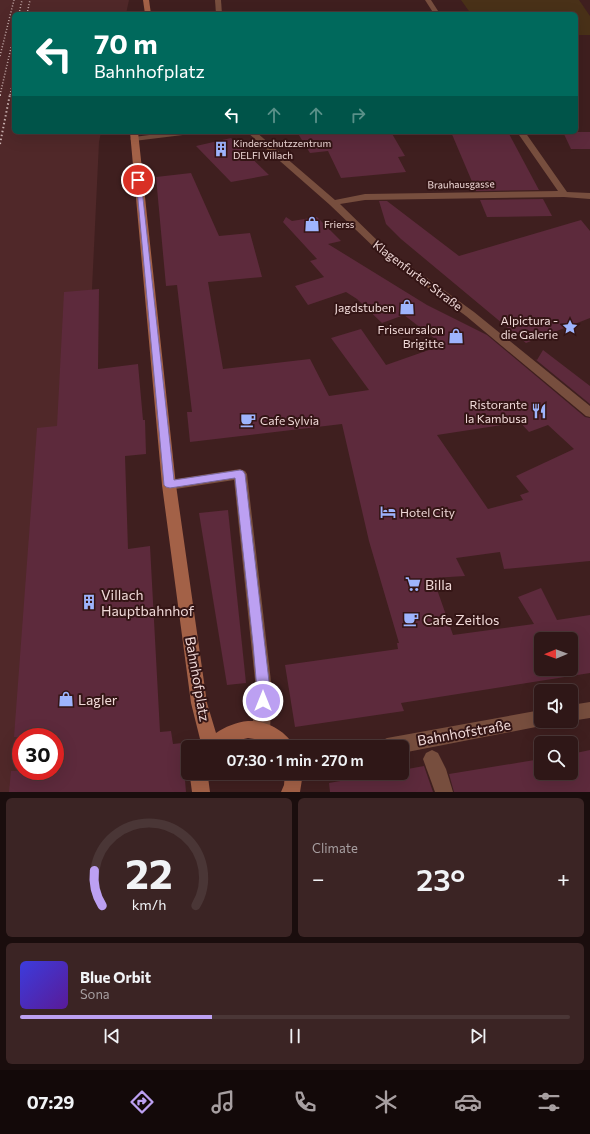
<!DOCTYPE html>
<html lang="en">
<head>
<meta charset="utf-8">
<style>
	:root { --surface:#2f1717; --page:#3b2424; --text:#f1f3f6; --muted:#a79fa1; --line:#4a3636; --accent:#bca0f2 }
	body { margin:0; font-family:Commissioner,sans-serif; background:var(--page); color:var(--text); height:100vh; display:flex; flex-direction:column; font-size:15px; white-space:nowrap }
	* { box-sizing:border-box; margin:0 }
	p { font-size:13px; color:var(--muted) }
	.icon { flex:none; width:22px; height:22px; fill:none; stroke:currentColor; stroke-width:2; stroke-linecap:round; stroke-linejoin:round }
	.map { position:relative; height:792px; overflow:hidden }
	.sheet { display:flex; flex-direction:column; gap:6px; padding:6px; background:#1a0d0d; flex:1 }
	.sheet>* { flex:none }
	.hud { position:absolute; left:12px; top:12px; width:566px; height:122px; border-radius:6px; box-shadow:0 4px 16px #0002,0 0 0 1px var(--line); background:#00695c; color:#fff; overflow:hidden }
	.needle { width:26px; rotate:269deg }
	.controls { position:absolute; left:534px; top:632px; display:grid; gap:8px }
	.controls a { display:grid; place-items:center; width:44px; height:44px; border-radius:6px; background:var(--surface); box-shadow:0 4px 16px #0002,0 0 0 1px var(--line); font-size:20px }
	.speed { position:absolute; left:12px; top:728px; display:flex; gap:8px; font-size:20px; font-weight:700; text-align:center }
	.speed>* { display:grid; place-content:center; width:52px; height:52px; border-radius:50%; background:var(--surface); box-shadow:0 4px 16px #0002,0 0 0 1px var(--line); line-height:1 }
	.speed .limit { border:6px solid #d22; background:#fff; color:#111 }
	.pin { position:absolute; display:grid; place-items:center; width:34px; height:34px; color:#fff; margin:-17px; border:2px solid #fff; border-radius:50%; box-shadow:0 1px 4px #0007 }
	.me { position:absolute; width:44px; margin:-22px; rotate:0deg; stroke-linejoin:round; filter:drop-shadow(0 0 3px #0008) }
	.turn { display:flex; align-items:center; gap:14px; height:84px; padding:0 16px; font-size:18px }
	.turn .icon { width:52px; height:52px; stroke-width:2.5 }
	.turn b { display:block; font-size:28px; line-height:34px }
	.lanes { display:flex; align-items:center; height:38px; padding:0 16px; background:#0003; justify-content:center; gap:20px; direction:ltr }
	.lanes .off { opacity:.35 }
	.big { font-size:30px; font-weight:600; line-height:1.1 }
	.sheet .tile { flex:1; display:flex; flex-direction:column; justify-content:center; gap:6px; min-width:0; padding:0 14px; border-radius:6px; background:var(--page) }
	.sheet .dial { align-items:center; gap:0 }
	.dial svg { height:104px; overflow:visible; fill:none; stroke:var(--line); stroke-width:7; stroke-linecap:round; text-anchor:middle }
	.dial text { fill:var(--text); stroke:none }
	.song { display:flex; align-items:center; gap:12px }
	.cover { width:48px; height:48px; border-radius:6px; background:linear-gradient(135deg,hsl(240 70% 55%),hsl(270 70% 35%)) }
	.played { height:4px; border-radius:2px; background:linear-gradient(90deg,var(--accent) 35%,var(--line) 35%) }
	.keys { display:flex; justify-content:space-around; direction:ltr }
	.heat { display:flex; justify-content:space-between; align-items:center; font-size:22px; direction:ltr }
	.sheet .tiles { flex:1; display:grid; gap:6px; grid-template-columns:1fr 1fr }
	.tile:last-child { grid-column:span 2 }
	.trip { position:absolute; left:181px; top:740px; width:228px; height:40px; border-radius:6px; background:var(--surface); box-shadow:0 4px 16px #0002,0 0 0 1px var(--line); font-weight:600; line-height:40px; text-align:center }
	.dock { display:flex; height:64px; justify-content:space-around; align-items:center; background:#130909; color:var(--muted) }
	.dock .icon { width:28px; height:28px }
	.dock .on { color:var(--accent) }
	.dock b { font-size:18px; color:var(--text) }
	.map>svg:first-child { display:block }
</style>
</head>
<body>
<div class="map">
<svg width="590" height="792" viewBox="0 0 590 792">
	<rect width="100%" height="100%" fill="#3f1f1f"/>
	<!-- built -->
	<path fill="#502829" fill-rule="evenodd" d="M0,0H129L126,14H14V132H101L99,142L68,792H0ZM21,737H55V771H21Z"/>
	<!-- green -->
	<polygon fill="#493118" points="461,0 579,0 590,16 590,35 576,35 576,14 471,14"/>
	<!-- building -->
	<g fill="#5d2a3c" fill-rule="evenodd">
		<polygon points="297,132 391,132 405,156 398,157 406,172 341,178 328,151 310,153"/>
		<polygon points="451,132 508,132 539,190 476,191"/>
		<polygon points="563,132 590,132 590,149 571,149"/>
		<polygon points="231,138 269,175 231,182 196,146"/>
		<path d="M191,173L219,236L250,233L262,277L208,282L223,369L310,359L329,396L369,390L331,338L361,329L386,365L443,345L404,315L382,323L357,299L346,292L308,305L295,286L324,277L310,261L317,259L283,222L286,217L292,221L317,217L341,241L328,244L427,305L487,335L585,417L590,418V561L504,569L500,552L456,558L465,576L433,578L453,635L534,624L518,597L541,588L557,620L590,615V673L401,703L404,711L295,727L285,665L398,649L397,643H399L369,541L342,424L190,442L187,412H192L177,285L166,286L156,177ZM517,419L529,432L548,425L574,449L516,476L529,492L520,495L523,500L488,509L437,435L502,425ZM541,639H571V669H541Z"/>
		<polygon points="543,199 552,216 487,217 480,200"/>
		<polygon points="379,201 387,201 459,256 581,220 590,231 590,318 526,343 401,239 386,224"/>
		<polygon points="99,289 98,369 138,364 143,420 145,420 146,454 125,456 128,549 150,546 160,732 171,731 173,744 182,743 186,792 9,792 11,771 55,771 55,737 14,737 37,428 57,426 64,292"/>
		<polygon points="543,350 590,386 590,404 535,359 537,360"/>
		<polygon points="228,510 246,683 227,685 199,513"/>
		<polygon points="590,750 590,792 454,792 449,774 541,759 541,773 571,773 571,754"/>
		<polygon points="424,766 433,792 330,792 329,783 385,773 402,773 402,770"/>
	</g>
	<g fill="none" stroke-linecap="round" stroke-linejoin="round">
		<!-- street -->
		<g fill="#774e3e" fill-rule="evenodd">
			<polygon points="215,0 221,0 222,14 216,14"/>
			<polygon points="425,0 431,0 440,14 434,14"/>
			<polygon points="172,132 195,132 191,134 134,141 130,139 134,137"/>
			<polygon points="247,132 256,132 335,200 365,194 558,191 517,132 525,132 567,192 590,193 590,199 564,197 365,200 340,204 384,247 474,312 590,406 590,417 586,416 466,316 378,251 330,205"/>
			<polygon points="240,469 245,471 247,474 272,690 270,730 267,736 261,738 255,736 252,730 256,690 234,480 169,490 164,489 162,485 164,481 169,480"/>
			<polygon points="590,702 590,718 571,721 571,705"/>
			<polygon points="541,710 541,721 548,721 547,724 541,726 402,753 402,747 378,747 381,741 387,738"/>
			<polygon points="432,750 438,753 446,769 453,792 435,792 423,759 426,753"/>
		</g>
		<!-- secondary -->
		<g fill="#a36147" fill-rule="evenodd">
			<polygon points="143,0 149,0 151,14 145,14"/>
			<path d="M130,132H138L176,485L207,703L216,733C225,727 236,722 248,721C265,720 287,731 294,747H272L262,740L248,738L235,741L225,747H202L191,703L162,485Z"/>
			<polygon points="191,773 209,773 208,777 210,792 192,792 190,777"/>
			<polygon points="285,773 303,773 300,792 281,792 284,785"/>
		</g>
		<!-- rail-far1 -->
		<g stroke="#cab1b0" stroke-width="1.5" stroke-dasharray="1 2" stroke-linecap="butt">
			<polyline points="19,14 22,0"/>
			<polyline points="27,14 30,0"/>
			<polyline points="0,56 14,0"/>
			<polyline points="0,95 14,35"/>
			<polyline points="10,95 14,76"/>
		</g>
		<!-- rail -->
		<g stroke="#cab1b0" stroke-width="2" stroke-dasharray="1.5 2.5" stroke-linecap="butt">
			<polyline points="0,96 0,94"/>
			<polyline points="0,144 10,94"/>
		</g>
	</g>
	<!-- route -->
	<polygon fill="#bca0f2" stroke="#7a689d" points="136,178 141,180 174,480 240,470 243,471 245,474 270,690 267,705 263,707 258,705 256,701 257,690 253,644 235,478 170,488 166,487 164,485"/>
	<!-- icons -->
	<defs>
		<symbol id="building-bare" viewBox="-9 -9 18 18"><path d="M-4-6H4V6H1V3H-1V6H-4ZM-2.5-4.3h1.7v1.8h-1.7ZM.8-4.3h1.7v1.8H.8ZM-2.5-1h1.7V.8h-1.7ZM.8-1h1.7V.8H.8Z" fill="#9eb4fd" stroke="#341515" stroke-width="2.5" paint-order="stroke"/></symbol>
		<symbol id="shop-bare" viewBox="-9 -9 18 18"><path d="M-5-2.5h2.3a2.7 3.5 0 0 1 5.4 0H5L5.5 6h-11ZM-1.5-2.5h3a1.5 2.3 0 0 0-3 0Z" fill="#9eb4fd" stroke="#341515" stroke-width="2.5" paint-order="stroke"/></symbol>
		<symbol id="sight-bare" viewBox="-9 -9 18 18"><path d="M0-6L1.8-2.2L6-1.7L2.9 1.2L3.7 5.4L0 3.3L-3.7 5.4L-2.9 1.2L-6-1.7L-1.8-2.2Z" fill="#9eb4fd" stroke="#341515" stroke-width="2.5" paint-order="stroke"/></symbol>
		<symbol id="restaurant-bare" viewBox="-9 -9 18 18"><path d="M-5-6h1v4h1v-4h1v4h1v-4h1v5L-1.5 .5V6h-2V.5L-5-1ZM5-6V6H3V1.5H1.5Q1.5-4 5-6Z" fill="#9eb4fd" stroke="#341515" stroke-width="2.5" paint-order="stroke"/></symbol>
		<symbol id="cafe-bare" viewBox="-9 -9 18 18"><path d="M-5.5-4.5H6V0H3Q3 3.5 0 3.5H-2.5Q-5.5 3.5-5.5 0ZM3-3.2v2h1.7v-2ZM-6 4.5H4V6H-6Z" fill="#9eb4fd" stroke="#341515" stroke-width="2.5" paint-order="stroke"/></symbol>
		<symbol id="hotel-bare" viewBox="-9 -9 18 18"><path d="M-6-4.5h1.5V1H6V5H4.5V3h-9V5H-6ZM-4 0a1.8 1.8 0 1 1 3.6 0ZM.5 0V-2.5h3Q6-2.5 6 0Z" fill="#9eb4fd" stroke="#341515" stroke-width="2.5" paint-order="stroke"/></symbol>
		<symbol id="supermarket-bare" viewBox="-9 -9 18 18"><path d="M-6-5.5h2.5l.6 2H6L4.5 2H-2.5L-4.4-4H-6ZM-1.5 3.2a1.3 1.3 0 1 0 .1 0ZM3 3.2a1.3 1.3 0 1 0 .1 0Z" fill="#9eb4fd" stroke="#341515" stroke-width="2.5" paint-order="stroke"/></symbol>
	</defs>
	<g fill-rule="evenodd">
		<use href="#building-bare" x="210" y="138" width="22" height="22"/>
		<use href="#shop-bare" x="301" y="213" width="22" height="22"/>
		<use href="#shop-bare" x="396" y="296" width="22" height="22"/>
		<use href="#sight-bare" x="559" y="316" width="22" height="22"/>
		<use href="#shop-bare" x="445" y="325" width="22" height="22"/>
		<use href="#restaurant-bare" x="528" y="400" width="22" height="22"/>
		<use href="#cafe-bare" x="237" y="409" width="22" height="22"/>
		<use href="#hotel-bare" x="377" y="501" width="22" height="22"/>
		<use href="#supermarket-bare" x="402" y="573" width="22" height="22"/>
		<use href="#building-bare" x="78" y="591" width="22" height="22"/>
		<use href="#cafe-bare" x="400" y="608" width="22" height="22"/>
		<use href="#shop-bare" x="55" y="688" width="22" height="22"/>
	</g>
	<g text-anchor="middle" dominant-baseline="central" stroke-width="4" stroke-linejoin="round" paint-order="stroke">
		<!-- far-poi labels -->
		<g font-size="10" fill="#f0d9d8" stroke="#341515" text-anchor="start">
			<text x="233" y="143">Kinderschutzzentrum<tspan x="233" dy="12">DELFI Villach</tspan></text>
			<text x="324" y="224">Frierss</text>
		</g>
		<!-- far-street labels -->
		<g font-size="10" fill="#f0d9d8" stroke="#341515">
			<text transform="translate(461 184) rotate(-1)">Brauhausgasse</text>
		</g>
		<!-- street labels -->
		<g font-size="12" fill="#f0d9d8" stroke="#341515">
			<text transform="translate(418 275) rotate(37)">Klagenfurter Straße</text>
		</g>
		<!-- poi labels -->
		<g font-size="12" fill="#f0d9d8" stroke="#341515" text-anchor="end">
			<text x="395" y="307">Jagdstuben</text>
			<text x="558" y="320">Alpictura -<tspan x="558" dy="14">die Galerie</tspan></text>
			<text x="444" y="329">Friseursalon<tspan x="444" dy="14">Brigitte</tspan></text>
			<text x="527" y="404">Ristorante<tspan x="527" dy="14">la Kambusa</tspan></text>
			<text x="260" y="420" text-anchor="start">Cafe Sylvia</text>
			<text x="400" y="512" text-anchor="start">Hotel City</text>
		</g>
		<!-- near-poi labels -->
		<g font-size="14" fill="#f0d9d8" stroke="#341515" text-anchor="start">
			<text x="425" y="584">Billa</text>
			<text x="101" y="594">Villach<tspan x="101" dy="16">Hauptbahnhof</tspan></text>
			<text x="423" y="619">Cafe Zeitlos</text>
			<text x="78" y="699">Lagler</text>
		</g>
		<!-- near-street labels -->
		<g font-size="14" fill="#f0d9d8" stroke="#341515">
			<text transform="translate(198 679) rotate(80)">Bahnhofplatz</text>
			<text transform="translate(464 732) rotate(-10)">Bahnhofstraße</text>
		</g>
	</g>
</svg>
<div class="controls">
<a><svg class="needle" viewBox="-14 -14 28 28"><path d="M0-13l5 13h-10z" fill="#e53935"/><path d="M0 13l5-13h-10z" fill="#a79fa1"/></svg></a>
<a><svg class="icon" aria-label="sound" viewBox="0 0 24 24"><path d="M4 9h4l5-4v14l-5-4H4zM17 9q2 3 0 6"/></svg></a>
<a><svg class="icon" aria-label="search" viewBox="0 0 24 24"><circle cx="10" cy="10" r="6"/><path d="M15 15l6 6"/></svg></a>
</div>
<div class="speed"><div class="limit">30</div></div>
<div class="pin" style="left:138px;top:180px;background:#d93025"><svg class="icon" aria-label="arrive" viewBox="0 0 24 24"><path d="M6 21V4h12l-3 4 3 4H6"/></svg></div>
<svg class="me" style="left:263px;top:701px" viewBox="-20 -20 40 40"><circle r="17" fill="#bca0f2" stroke="#fff" stroke-width="3"/><path d="M0-11L8 9 0 5-8 9z" fill="#fff"/></svg>
<div class="trip">07:30 · 1 min · 270 m</div>
<div class="hud">
<div class="turn"><svg class="icon" aria-label="left" viewBox="0 0 24 24"><path d="M17 20v-9H6M10 6l-5 5 5 5"/></svg><div><b>70 m</b>Bahnhofplatz</div></div>
<div class="lanes"><svg class="icon" aria-label="left" viewBox="0 0 24 24"><path d="M17 20v-9H6M10 6l-5 5 5 5"/></svg><svg class="icon off" aria-label="ahead" viewBox="0 0 24 24"><path d="M12 20V5M6 11l6-6 6 6"/></svg><svg class="icon off" aria-label="ahead" viewBox="0 0 24 24"><path d="M12 20V5M6 11l6-6 6 6"/></svg><svg class="icon off" aria-label="right" viewBox="0 0 24 24"><path d="M7 20v-9h11M14 6l5 5-5 5"/></svg></div>
</div>
</div>
<section class="sheet">
<div class="tiles">
<div class="tile dial"><svg viewBox="0 0 100 80">
<path d="M14 69A42 42 0 1 1 86 69"/>
<path d="M14 69A42 42 0 0 1 8 42" stroke="#bca0f2"/>
<text x="50" y="56" font-size="32" font-weight="700">22</text>
<text x="50" y="72" font-size="11">km/h</text>
</svg></div>
<div class="tile"><p>Climate</p>
<div class="heat"><a>−</a><b class="big">23°</b><a>+</a></div>
</div>
<div class="tile">
<div class="song"><i class="cover"></i><div><b>Blue Orbit</b><p>Sona</p></div></div>
<div class="played"></div>
<div class="keys"><svg class="icon" aria-label="previous" viewBox="0 0 24 24"><path d="M18 5L8 12l10 7zM5 5v14"/></svg><svg class="icon" aria-label="pause" viewBox="0 0 24 24"><path d="M8 5v14M16 5v14"/></svg><svg class="icon" aria-label="next" viewBox="0 0 24 24"><path d="M6 5l10 7-10 7zM19 5v14"/></svg></div>
</div>
</div>
</section>
<nav class="dock">
<b>07:29</b>
<svg class="icon on" aria-label="directions" viewBox="0 0 24 24"><path d="M12 3l9 9-9 9-9-9zM9 14v-3h6M13 9l2 2-2 2"/></svg>
<svg class="icon" aria-label="music" viewBox="0 0 24 24"><path d="M9 18V5l10-2v13"/><circle cx="6" cy="18" r="3"/><circle cx="16" cy="16" r="3"/></svg>
<svg class="icon" aria-label="phone" viewBox="0 0 24 24"><path d="M5 4h4l2 5-3 2q2 4 5 5l2-3 5 2v4C11 20 4 13 5 4z"/></svg>
<svg class="icon" aria-label="climate" viewBox="0 0 24 24"><path d="M12 3v18M4 7l16 10M4 17L20 7"/></svg>
<svg class="icon" aria-label="car" viewBox="0 0 24 24"><path d="M5 17H2v-5l4-1 3-4h7l3 4 3 1v5h-3M9 17h6M6 11h13"/><circle cx="7" cy="17" r="2"/><circle cx="17" cy="17" r="2"/></svg>
<svg class="icon" aria-label="filters" viewBox="0 0 24 24"><path d="M4 7h16M4 17h16"/><circle cx="9" cy="7" r="2"/><circle cx="15" cy="17" r="2"/></svg>
</nav>
</body>
</html>
